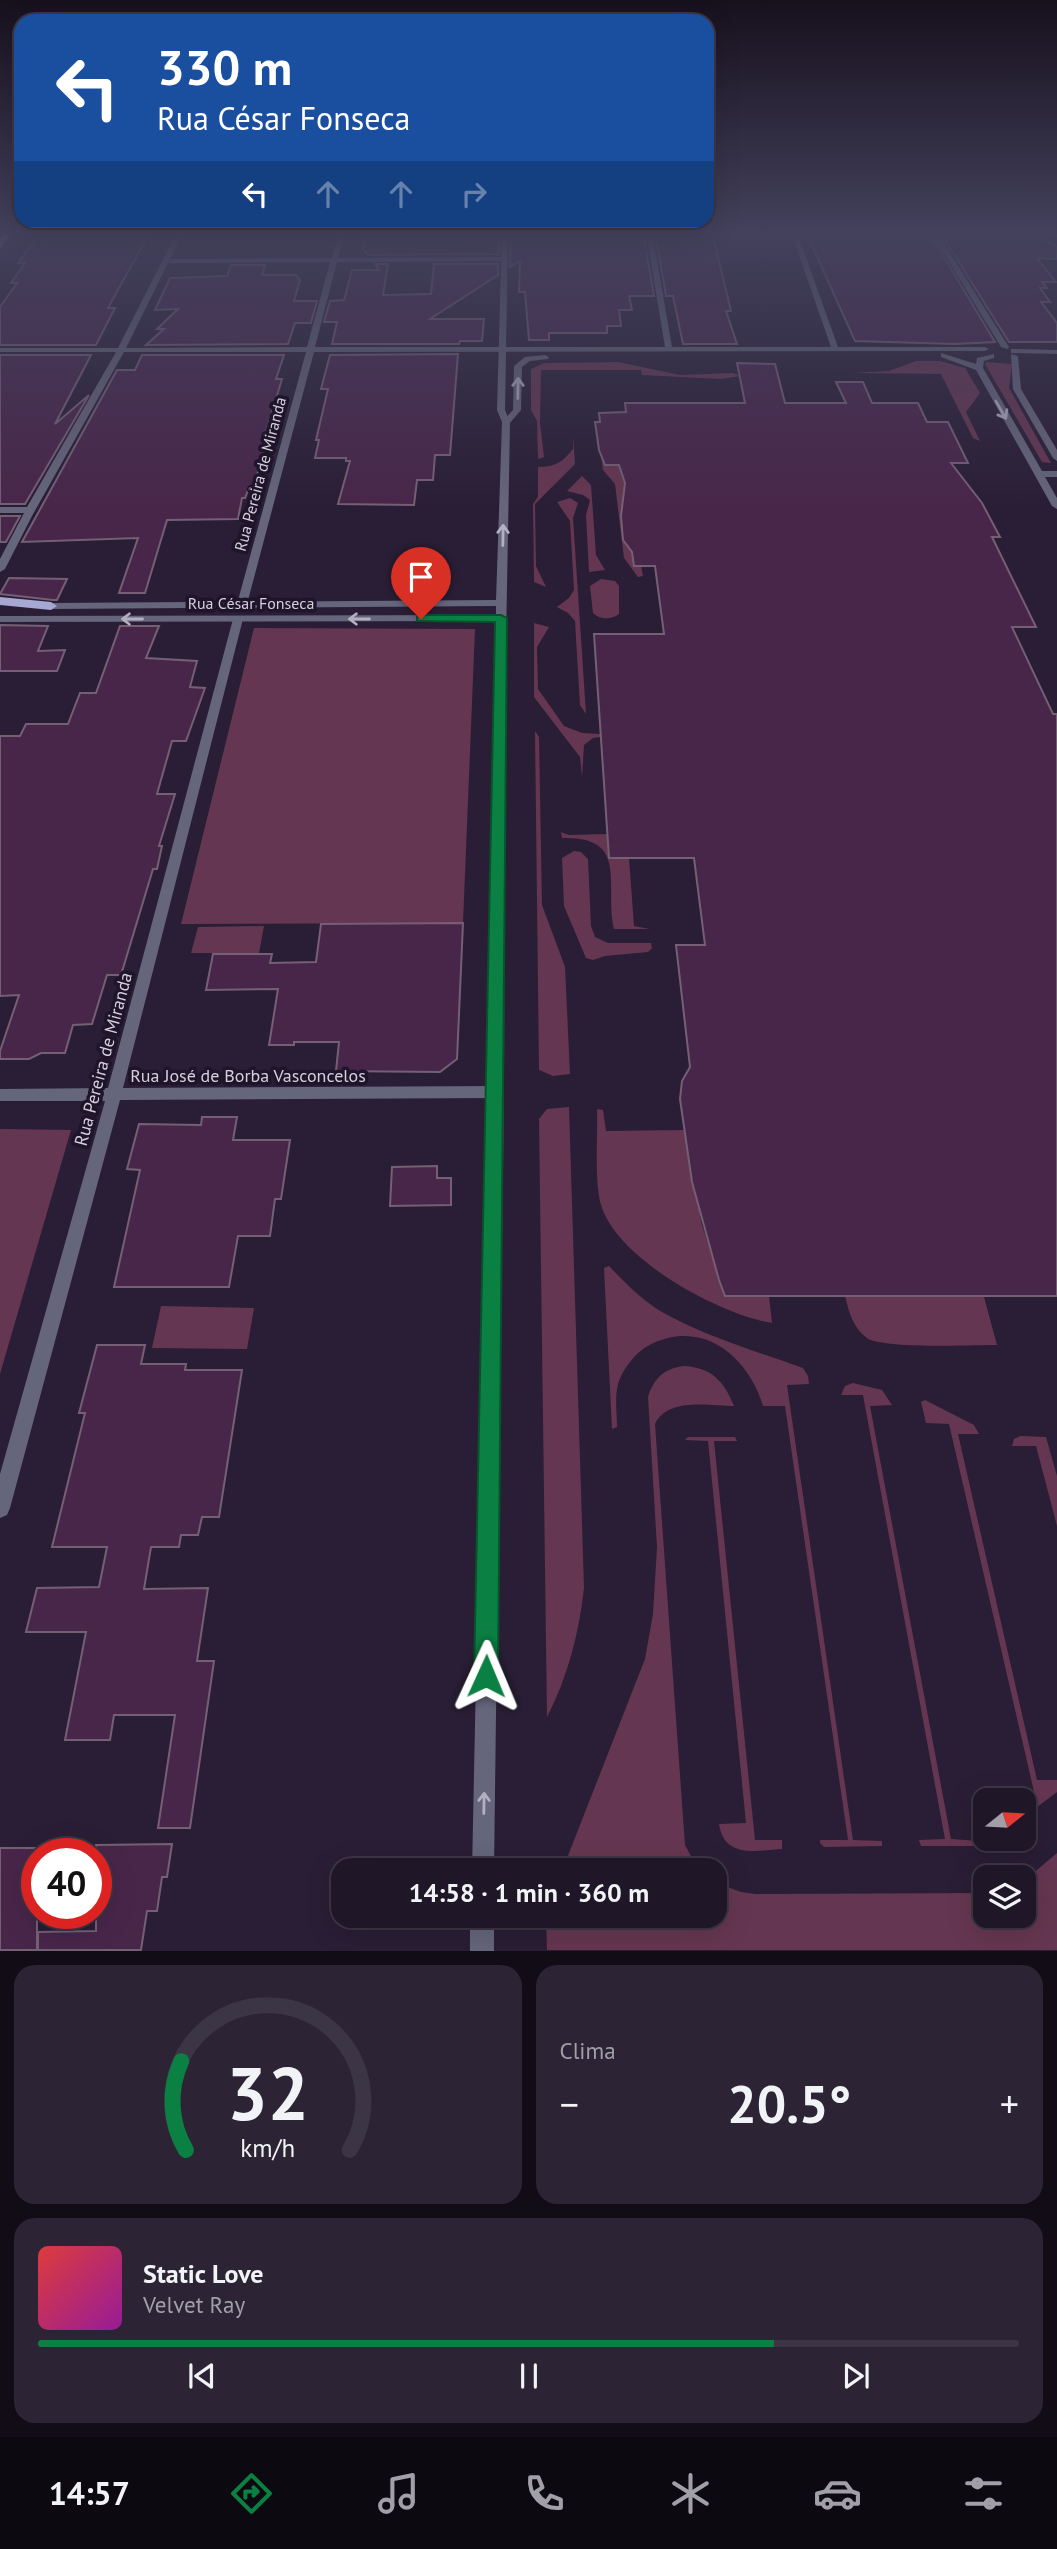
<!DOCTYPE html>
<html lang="pt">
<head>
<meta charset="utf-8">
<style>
	:root { --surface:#1f1628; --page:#2c2334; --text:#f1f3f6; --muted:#a19fa8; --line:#3c3545; --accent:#0b8043 }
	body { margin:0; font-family:"PT Sans",sans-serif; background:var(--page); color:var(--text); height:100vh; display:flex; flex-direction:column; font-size:26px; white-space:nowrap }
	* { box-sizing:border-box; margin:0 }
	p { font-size:23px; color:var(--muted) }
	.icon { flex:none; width:38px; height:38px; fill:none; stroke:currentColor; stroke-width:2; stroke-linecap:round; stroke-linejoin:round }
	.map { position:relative; height:1951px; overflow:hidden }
	.details { display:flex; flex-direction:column; gap:14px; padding:14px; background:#110c16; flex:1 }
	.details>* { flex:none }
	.hud { position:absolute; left:14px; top:14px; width:700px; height:214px; border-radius:21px; box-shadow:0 7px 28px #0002,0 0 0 2px var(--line); background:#1a4fa0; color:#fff; overflow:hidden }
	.needle { width:46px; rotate:72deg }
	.fabs { position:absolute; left:973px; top:1788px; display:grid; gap:14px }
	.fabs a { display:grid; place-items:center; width:63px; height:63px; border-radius:14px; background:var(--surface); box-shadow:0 7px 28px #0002,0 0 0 2px var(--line); font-size:35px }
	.speed { position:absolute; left:21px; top:1838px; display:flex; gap:14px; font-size:35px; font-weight:700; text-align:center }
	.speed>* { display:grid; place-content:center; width:91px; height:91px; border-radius:50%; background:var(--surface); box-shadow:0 7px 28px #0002,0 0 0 2px var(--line); line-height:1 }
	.speed .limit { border:10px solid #d22; background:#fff; color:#111 }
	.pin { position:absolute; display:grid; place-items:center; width:60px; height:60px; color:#fff; margin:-72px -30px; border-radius:50% 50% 50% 0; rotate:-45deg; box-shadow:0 0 7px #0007 }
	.pin .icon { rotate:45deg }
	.me { position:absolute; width:77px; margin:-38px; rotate:1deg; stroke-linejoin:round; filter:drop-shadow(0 0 5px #0008) }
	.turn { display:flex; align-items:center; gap:24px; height:147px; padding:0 28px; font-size:32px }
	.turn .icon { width:91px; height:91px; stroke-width:2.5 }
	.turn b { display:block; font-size:49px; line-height:60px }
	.lanes { display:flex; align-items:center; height:66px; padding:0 28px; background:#0003; justify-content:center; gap:35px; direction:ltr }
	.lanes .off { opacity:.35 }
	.big { font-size:52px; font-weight:800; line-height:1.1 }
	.details .card { flex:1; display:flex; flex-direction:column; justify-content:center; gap:10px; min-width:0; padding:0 24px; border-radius:21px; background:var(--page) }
	.details .dial { align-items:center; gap:0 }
	.dial svg { height:182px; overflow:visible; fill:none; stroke:var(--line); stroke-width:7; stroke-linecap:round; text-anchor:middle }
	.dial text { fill:var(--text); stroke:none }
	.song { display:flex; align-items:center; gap:21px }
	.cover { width:84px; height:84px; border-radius:10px; background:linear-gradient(135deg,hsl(0 70% 55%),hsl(300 70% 35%)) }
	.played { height:7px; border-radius:4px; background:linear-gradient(90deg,var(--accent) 75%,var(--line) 75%) }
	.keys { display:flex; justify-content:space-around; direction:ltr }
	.heat { display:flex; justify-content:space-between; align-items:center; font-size:38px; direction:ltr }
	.details .tiles { flex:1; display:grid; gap:14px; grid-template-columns:1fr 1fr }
	.card:last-child { grid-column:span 2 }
	.trip { position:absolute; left:331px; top:1858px; width:396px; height:70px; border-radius:21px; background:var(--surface); box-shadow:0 7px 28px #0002,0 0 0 2px var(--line); font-weight:800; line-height:70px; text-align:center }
	.dock { display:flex; height:112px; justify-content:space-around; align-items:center; background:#0c0910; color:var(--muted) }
	.dock .icon { width:49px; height:49px }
	.dock .on { color:var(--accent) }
	.dock b { font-size:32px; color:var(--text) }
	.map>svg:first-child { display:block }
</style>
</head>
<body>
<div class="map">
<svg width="1057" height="1951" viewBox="0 0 1057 1951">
	<rect width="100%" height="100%" fill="#291e35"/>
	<!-- green -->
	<g fill="#653651">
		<polygon points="916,361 940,361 965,368 980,393 966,412 980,441 973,438 941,374 852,373 889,371"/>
		<polygon points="618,362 680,375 733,373 741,376 721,379 642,375 641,370 541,370 540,423 544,457 538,459 537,421 531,410 531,369 544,363"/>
		<polygon points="987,362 1012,364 1009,388 1051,463 1042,462 985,364"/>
		<path d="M573,436L575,464L535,504L536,566L546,587L534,582L533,504L538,497V467C555,467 563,462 573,449Z"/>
		<polygon points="601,455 604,465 619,464 626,481 622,503 623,540 632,552 634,566 641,566 643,576 638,577 624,558 615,484 603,470"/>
		<polygon points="582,476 591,485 596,555 605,570 589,572 586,515 590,500 583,495 567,491"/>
		<polygon points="570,498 578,503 573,518 586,714 580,705 575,621 568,613 557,607 569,598 574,590 570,521 557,502"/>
		<path d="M601,579L615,581L619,586V614C611,620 600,620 593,613L590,586Z"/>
		<polygon points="534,623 549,627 537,647 538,689 564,726 582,733 601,734 601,737 593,738 584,745 582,777 580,757 534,697"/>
		<polygon points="254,628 475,629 463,923 181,924"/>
		<polygon points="535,731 539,737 542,905 565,967 570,1074 553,1076 539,1070"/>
		<path d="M561,832L569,835L608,834L609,858H629L634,926L650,929H614C604,884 630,836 562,838Z"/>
		<polygon points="574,851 581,852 588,859 591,926 595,937 608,943 651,943 652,948 648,952 605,956 593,960 586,958 564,906 562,858"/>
		<polygon points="264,926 259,953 191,953 198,927"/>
		<path d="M569,1107L584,1588C579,1633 568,1676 547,1717L539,1119L547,1109Z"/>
		<path d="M597,1109L603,1110L606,1131L684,1130L702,1225L725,1296H769L772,1323C720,1315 617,1259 601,1205C594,1181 598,1136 597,1109Z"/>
		<polygon points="0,1129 71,1130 0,1374"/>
		<path d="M609,1266C625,1283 642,1300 662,1312C706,1337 756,1351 803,1368L808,1376L809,1384L787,1385L853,1840L882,1841V1846L824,1847L820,1843V1840H848L785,1406H763C751,1365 715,1327 668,1338C654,1342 645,1346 635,1356C627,1365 619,1376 617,1389C615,1401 617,1415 617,1427L612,1429L604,1268Z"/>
		<path d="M845,1296L984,1297L997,1345C973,1345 882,1349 867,1338C853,1328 849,1312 845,1296Z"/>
		<polygon points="161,1306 254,1308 247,1349 152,1348"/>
		<path d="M683,1366C711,1367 724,1381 734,1406C709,1406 668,1397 655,1424L685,1845L699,1871H562L645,1659L653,1614L657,1547L648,1397C654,1378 664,1369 683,1366Z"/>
		<polygon points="853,1383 882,1390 892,1405 870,1406 951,1839 979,1841 978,1846 921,1846 919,1840 945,1839 863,1395 841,1395 845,1386"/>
		<polygon points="925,1400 974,1425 979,1434 958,1434 1037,1780 1057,1780 1057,1792 1024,1817 1024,1801 1007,1801 1007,1796 1035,1796 949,1424 926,1423 921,1402"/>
		<polygon points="1020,1436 1046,1437 1057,1476 1057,1526 1036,1446 1012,1446 1014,1439"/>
		<path d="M688,1437H735L737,1441H714L755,1840H782V1849C755,1851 724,1858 719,1824L746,1823L708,1441L685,1440Z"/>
		<polygon points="1057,1853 1057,1950 547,1950 546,1916 714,1916 714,1882 741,1892 755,1894 985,1893 985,1916 1024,1916 1024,1881"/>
	</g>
	<!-- building -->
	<g fill="#48264a" stroke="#755f75" stroke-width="2">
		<polygon points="41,232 150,232 108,308 115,308 96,345 0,345 0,307 17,283 11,283 25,263 18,263"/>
		<polygon points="373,232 499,232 499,254 368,255 363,249 366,234"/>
		<polygon points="511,232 643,232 654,296 629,296 632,310 619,310 621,326 607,326 607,333 549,333 549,340 529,340 525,292 519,292 520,261 510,267"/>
		<polygon points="655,232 712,232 731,311 726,311 737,344 683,344 673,296 666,296"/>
		<polygon points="806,232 929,232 995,342 955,344 855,341"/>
		<polygon points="940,232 1030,232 1057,246 1057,259 1037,258 1056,282 1042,282 1047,288 1040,288 1050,302 1041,302 1057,323 1057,342 1009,342"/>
		<polygon points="375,264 388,264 383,295 431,294 434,264 498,264 498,275 430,319 484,319 482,341 460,341 459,344 332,344 337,322 324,322 330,301 344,300 352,270 379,270"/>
		<polygon points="231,265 265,265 262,275 296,275 300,280 294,301 317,301 311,323 295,323 288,344 146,345 164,329 157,329 178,309 155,310 170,278 227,276"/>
		<polygon points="458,354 450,455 435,455 433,480 417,480 414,505 338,504 350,461 346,461 346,458 315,458 319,440 316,440 328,389 321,389 330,355"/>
		<polygon points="0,355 91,355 55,424 89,395 25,504 0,504"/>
		<polygon points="142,355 284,355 276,379 282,379 266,432 270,432 253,488 249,488 245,498 242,498 238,519 167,520 145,593 119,593 138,538 22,542 117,370 135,370"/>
		<polygon points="737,363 775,364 785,403 846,403 836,382 863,382 872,403 918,403 927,422 948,422 968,463 951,463 982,503 1000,537 992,537 1036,627 1012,627 1053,714 1057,714 1057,1296 725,1296 719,1280 692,1182 680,1099 682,1081 690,1067 676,945 705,945 694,858 609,858 594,634 664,634 655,566 634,566 632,552 623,540 621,516 625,483 619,465 605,465 599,450 595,422 600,422 599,413 626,412 625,403 745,403"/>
		<polygon points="0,516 20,516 6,542 0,542"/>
		<polygon points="9,578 67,579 57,600 53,600 0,594"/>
		<polygon points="0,625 48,626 38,651 65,650 57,671 0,671"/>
		<polygon points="120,626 159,626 146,658 197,661 190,687 205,688 186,741 172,741 157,794 175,794 159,846 162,846 157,869 153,869 121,975 107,975 92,1024 73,1025 65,1053 41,1053 29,1059 0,1059 0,1051 19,995 0,996 0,736 20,736 26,724 68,724 80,693 96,693"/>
		<polygon points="463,923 457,1059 440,1072 336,1071 339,1042 294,1042 294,1045 269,1045 278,989 206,990 213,954 272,954 270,963 316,962 321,924"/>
		<polygon points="202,1117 237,1117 233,1140 290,1140 281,1199 275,1199 270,1236 238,1236 229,1287 114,1287 140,1170 127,1169 139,1124 201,1125"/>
		<polygon points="437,1166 437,1178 451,1178 451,1205 390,1206 392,1167"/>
		<polygon points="97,1345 145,1345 141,1364 186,1364 185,1370 242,1370 219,1517 202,1517 198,1535 181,1535 179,1547 151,1547 144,1589 208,1588 197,1661 214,1661 190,1828 158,1828 175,1715 114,1715 110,1740 65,1740 86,1632 26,1632 37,1588 99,1587 107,1547 52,1547 85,1413 79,1413"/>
		<polygon points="172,1844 167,1877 162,1877 157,1911 147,1911 141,1950 38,1950 38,1932 96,1931 96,1845"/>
		<rect x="0" y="1848" width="37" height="102"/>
	</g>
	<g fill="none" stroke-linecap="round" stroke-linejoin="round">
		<!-- minor -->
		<g fill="#65657b" fill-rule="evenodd">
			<path d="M177,232H183L170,259L332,258L339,232H345L338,258L504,257L507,259L504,261L337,262L315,347H665L646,232H652L672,347H831L791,232H797L838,347H985L989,349L985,351L314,352L247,604L242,607L237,604L306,352H124L32,516L5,569L0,572V559L24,513H0V507H27L116,352H0V348H118ZM330,262L307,347L126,348L168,263Z"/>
			<polygon points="931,232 937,232 1009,347 1008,349 1001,347"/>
			<polygon points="1047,232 1057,233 1057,238 1048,233"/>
			<polygon points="1014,349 1057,350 1057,354 1011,353 1011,349"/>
			<polygon points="941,353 976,364 977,358 994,354 994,358 984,361 983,368 1042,471 1057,471 1057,477 1045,477 1057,498 1057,509 1052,506 976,370 941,357"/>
			<polygon points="1011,354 1018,356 1021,389 1057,450 1057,461 1053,458 1013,389"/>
			<polygon points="545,355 549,357 548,359 530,361 522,367 521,410 509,424 503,424 502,422 513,410 514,366 525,357"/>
			<polygon points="238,616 243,619 123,1088 496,1086 501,1088 504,1092 501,1096 496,1098 120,1100 10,1508 7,1515 0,1518 0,1474 105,1101 0,1101 0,1089 108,1088 233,619"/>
		</g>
		<!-- tertiary -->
		<g fill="#65657b" fill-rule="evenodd">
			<polygon points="502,232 508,232 505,410 510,422 505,696 504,1092 494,1871 472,1871 488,1092 496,621 0,622 0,616 496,615 496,606 51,609 46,606 51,603 496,600 502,422 497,410"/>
			<rect x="470" y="1916" width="24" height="35"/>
		</g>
		<!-- primary -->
		<g fill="#a6a7d3" fill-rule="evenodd">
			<polygon points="6,232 14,232 0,248 0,239"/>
			<polygon points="0,597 51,602 57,606 51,610 0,605"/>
		</g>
	</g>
	<!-- one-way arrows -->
	<defs><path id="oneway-shaft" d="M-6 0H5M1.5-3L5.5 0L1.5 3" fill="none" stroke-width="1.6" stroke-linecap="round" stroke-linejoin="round" transform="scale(1.75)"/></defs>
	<g stroke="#b3afc0">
		<use href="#oneway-shaft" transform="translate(518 388) rotate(-89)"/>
		<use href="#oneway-shaft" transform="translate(1001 410) rotate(60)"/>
		<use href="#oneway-shaft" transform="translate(503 535) rotate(-89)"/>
		<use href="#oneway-shaft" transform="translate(132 619) rotate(-180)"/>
		<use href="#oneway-shaft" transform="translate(359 619) rotate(180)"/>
		<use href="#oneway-shaft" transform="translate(484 1803) rotate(-89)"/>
	</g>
	<!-- sky -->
	<linearGradient id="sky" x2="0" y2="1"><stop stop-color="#17101d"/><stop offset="0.46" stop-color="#43415c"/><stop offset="1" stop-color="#43415c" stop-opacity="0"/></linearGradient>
	<rect width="1057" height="505" fill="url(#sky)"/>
	<!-- route -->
	<polygon fill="#0b8043" stroke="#07532c" stroke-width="2" points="421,615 501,615 507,618 498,1676 495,1684 486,1688 478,1684 474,1676 495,622 417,621 417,616"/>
	<g text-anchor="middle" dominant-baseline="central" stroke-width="7" stroke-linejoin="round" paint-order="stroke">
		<!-- far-street labels -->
		<g font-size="16" fill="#d5cfde" stroke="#1f152a">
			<text transform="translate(260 474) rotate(-75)">Rua Pereira de Miranda</text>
			<text x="251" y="603">Rua César Fonseca</text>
		</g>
		<!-- street labels -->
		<g font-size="18" fill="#d5cfde" stroke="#1f152a">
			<text transform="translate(103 1059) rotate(-75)">Rua Pereira de Miranda</text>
			<text x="248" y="1075">Rua José de Borba Vasconcelos</text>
		</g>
	</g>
</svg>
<div class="fabs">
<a><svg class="needle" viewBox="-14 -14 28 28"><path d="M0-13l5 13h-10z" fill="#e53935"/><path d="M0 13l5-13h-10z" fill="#a19fa8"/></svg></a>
<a><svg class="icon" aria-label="layers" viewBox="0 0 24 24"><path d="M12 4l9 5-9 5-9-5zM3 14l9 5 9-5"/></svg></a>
</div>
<div class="speed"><div class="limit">40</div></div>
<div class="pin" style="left:421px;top:619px;background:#d93025"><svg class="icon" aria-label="arrive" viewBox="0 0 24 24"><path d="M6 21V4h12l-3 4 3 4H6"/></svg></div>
<svg class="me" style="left:486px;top:1676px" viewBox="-20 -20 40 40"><path d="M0-17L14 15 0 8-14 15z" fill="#0b8043" stroke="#fff" stroke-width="4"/></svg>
<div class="trip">14:58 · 1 min · 360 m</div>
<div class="hud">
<div class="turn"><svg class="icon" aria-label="left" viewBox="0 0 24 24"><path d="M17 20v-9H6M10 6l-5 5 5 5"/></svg><div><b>330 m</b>Rua César Fonseca</div></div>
<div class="lanes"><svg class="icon" aria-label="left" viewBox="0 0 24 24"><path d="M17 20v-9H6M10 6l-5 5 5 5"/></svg><svg class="icon off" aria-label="ahead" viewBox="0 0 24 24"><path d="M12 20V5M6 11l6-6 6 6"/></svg><svg class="icon off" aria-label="ahead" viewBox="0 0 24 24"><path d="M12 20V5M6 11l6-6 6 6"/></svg><svg class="icon off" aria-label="right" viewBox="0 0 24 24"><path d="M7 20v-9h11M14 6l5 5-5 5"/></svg></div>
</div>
</div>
<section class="details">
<div class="tiles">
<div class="card dial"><svg viewBox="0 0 100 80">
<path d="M14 69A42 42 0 1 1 86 69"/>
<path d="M14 69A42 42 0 0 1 12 30" stroke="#0b8043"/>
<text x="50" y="56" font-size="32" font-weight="700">32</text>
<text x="50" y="72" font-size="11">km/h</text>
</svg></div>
<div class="card"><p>Clima</p>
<div class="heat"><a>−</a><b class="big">20.5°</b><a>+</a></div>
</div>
<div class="card">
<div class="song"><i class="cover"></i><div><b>Static Love</b><p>Velvet Ray</p></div></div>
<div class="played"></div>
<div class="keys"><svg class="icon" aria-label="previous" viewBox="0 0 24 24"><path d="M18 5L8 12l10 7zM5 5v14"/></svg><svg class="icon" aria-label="pause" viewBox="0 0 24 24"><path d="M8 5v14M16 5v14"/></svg><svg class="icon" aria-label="next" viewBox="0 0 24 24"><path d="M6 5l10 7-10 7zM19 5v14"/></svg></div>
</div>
</div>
</section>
<nav class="dock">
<b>14:57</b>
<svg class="icon on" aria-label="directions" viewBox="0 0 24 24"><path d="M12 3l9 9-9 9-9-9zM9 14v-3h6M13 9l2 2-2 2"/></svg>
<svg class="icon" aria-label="music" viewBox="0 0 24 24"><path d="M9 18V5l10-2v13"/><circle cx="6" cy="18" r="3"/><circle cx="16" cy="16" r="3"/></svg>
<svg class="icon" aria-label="phone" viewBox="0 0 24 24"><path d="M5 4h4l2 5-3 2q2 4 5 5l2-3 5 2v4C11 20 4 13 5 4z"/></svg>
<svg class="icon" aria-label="climate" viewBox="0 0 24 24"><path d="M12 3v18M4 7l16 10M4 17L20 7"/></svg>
<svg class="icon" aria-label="car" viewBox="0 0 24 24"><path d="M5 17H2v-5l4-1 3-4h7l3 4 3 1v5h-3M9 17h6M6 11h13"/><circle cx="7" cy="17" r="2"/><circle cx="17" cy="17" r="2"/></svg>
<svg class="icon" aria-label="filters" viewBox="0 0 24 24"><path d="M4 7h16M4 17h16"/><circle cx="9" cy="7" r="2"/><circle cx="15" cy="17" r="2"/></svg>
</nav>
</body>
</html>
